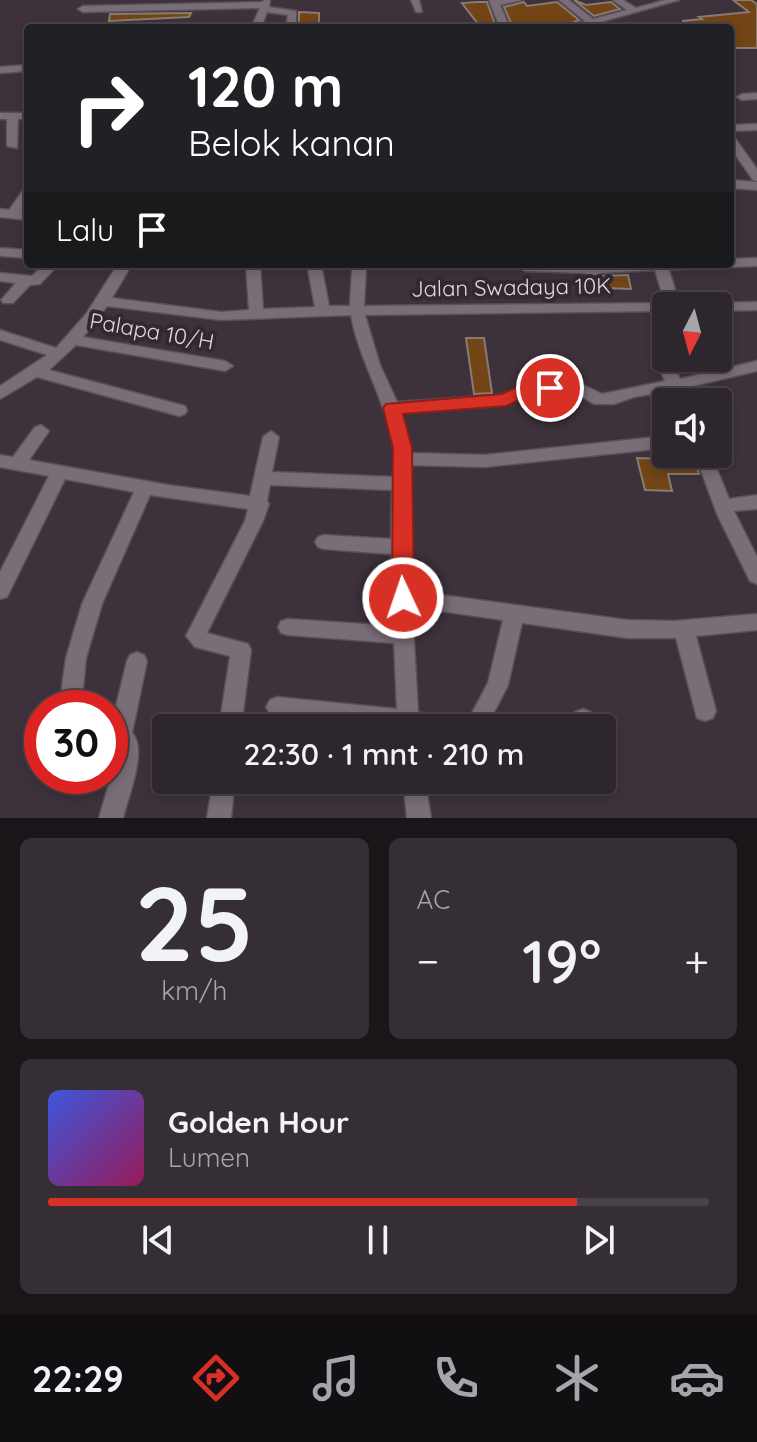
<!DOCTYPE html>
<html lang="id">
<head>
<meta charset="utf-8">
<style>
	:root { --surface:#2e262d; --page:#362e35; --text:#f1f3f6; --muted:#a7a5aa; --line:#494349; --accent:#d93025 }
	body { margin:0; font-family:Quicksand,sans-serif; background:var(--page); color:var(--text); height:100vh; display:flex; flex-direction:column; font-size:30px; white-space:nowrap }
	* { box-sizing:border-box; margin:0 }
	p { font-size:26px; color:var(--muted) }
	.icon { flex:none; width:44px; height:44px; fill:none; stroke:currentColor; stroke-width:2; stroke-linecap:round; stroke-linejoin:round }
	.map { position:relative; height:818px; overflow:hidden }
	.drawer { display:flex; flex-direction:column; gap:20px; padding:20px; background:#191519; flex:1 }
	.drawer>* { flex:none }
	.banner { position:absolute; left:24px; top:24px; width:710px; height:244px; border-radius:8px; box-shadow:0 4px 12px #0003,0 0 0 2px var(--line); background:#202124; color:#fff; overflow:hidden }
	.needle { width:52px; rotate:186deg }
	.controls { position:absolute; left:652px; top:292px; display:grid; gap:16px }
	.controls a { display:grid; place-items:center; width:80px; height:80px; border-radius:8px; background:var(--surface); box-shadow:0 4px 12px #0003,0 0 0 2px var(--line); font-size:40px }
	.speed { position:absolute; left:24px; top:690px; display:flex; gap:16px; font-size:40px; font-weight:700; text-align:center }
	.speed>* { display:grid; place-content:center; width:104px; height:104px; border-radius:50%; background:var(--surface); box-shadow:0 4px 12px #0003,0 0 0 2px var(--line); line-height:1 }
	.speed .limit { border:12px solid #d22; background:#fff; color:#111 }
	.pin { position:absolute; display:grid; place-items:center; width:68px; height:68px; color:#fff; margin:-34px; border:4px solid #fff; border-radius:50%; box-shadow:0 2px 8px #0007 }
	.me { position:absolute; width:88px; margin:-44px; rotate:357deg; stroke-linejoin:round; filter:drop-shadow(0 0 6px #0008) }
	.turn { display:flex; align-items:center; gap:28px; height:168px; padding:0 32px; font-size:36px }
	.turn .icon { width:104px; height:104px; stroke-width:2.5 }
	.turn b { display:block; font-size:56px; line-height:68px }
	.then { display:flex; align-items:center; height:76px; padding:0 32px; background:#0003; gap:16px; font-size:30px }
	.big { font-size:60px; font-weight:600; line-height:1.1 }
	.drawer .widget { flex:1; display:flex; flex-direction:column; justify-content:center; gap:12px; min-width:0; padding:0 28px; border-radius:12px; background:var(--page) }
	.drawer .dial { align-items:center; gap:0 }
	.dial b { font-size:104px; line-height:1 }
	.song { display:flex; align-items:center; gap:24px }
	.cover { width:96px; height:96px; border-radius:12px; background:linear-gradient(135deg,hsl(230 70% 55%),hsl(330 70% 35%)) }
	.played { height:8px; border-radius:4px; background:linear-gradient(90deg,var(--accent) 80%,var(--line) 80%) }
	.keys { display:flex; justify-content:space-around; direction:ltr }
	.heat { display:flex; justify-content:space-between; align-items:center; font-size:44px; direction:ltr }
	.drawer .tiles { flex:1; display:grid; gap:20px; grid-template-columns:1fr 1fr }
	.widget:last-child { grid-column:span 2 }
	.trip { position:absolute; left:152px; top:714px; width:464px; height:80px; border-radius:8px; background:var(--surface); box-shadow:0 4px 12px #0003,0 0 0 2px var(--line); font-weight:600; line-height:80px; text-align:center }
	.tabs { display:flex; height:128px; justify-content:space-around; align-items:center; background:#120f12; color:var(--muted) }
	.tabs .icon { width:56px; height:56px }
	.tabs .current { color:var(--accent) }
	.tabs b { font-size:36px; color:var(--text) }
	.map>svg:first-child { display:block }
</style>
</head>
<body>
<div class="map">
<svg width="757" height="818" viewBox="0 0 757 818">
	<rect width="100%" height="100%" fill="#3d323c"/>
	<!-- building -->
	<g fill="#724416" stroke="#887b71" stroke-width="2">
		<polygon points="574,0 586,5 611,2 620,9 594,16"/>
		<polygon points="733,0 751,0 757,4 757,48 730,48 730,28 684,28 683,21 702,19 699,17 749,12"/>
		<polygon points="477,2 487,2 496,27 481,28 462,3"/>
		<polygon points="524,2 527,6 557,2 579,20 560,28 513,28 504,7"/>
		<polygon points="299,12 319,13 319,28 299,28"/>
		<polygon points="191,13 189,17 109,21 110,14"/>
		<polygon points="628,275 631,289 603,288 603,276"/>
		<polygon points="466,338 484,338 492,393 474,394"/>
		<polygon points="668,454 692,454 699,474 668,474 672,491 645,490 637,458 670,459"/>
	</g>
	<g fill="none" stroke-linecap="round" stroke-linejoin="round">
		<defs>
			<g id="minor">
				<polygon points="264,0 270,0 269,7 296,11 296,28 286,28 288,15 267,12 261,28 251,28 260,8 83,12 78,9 83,6 262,2"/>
				<polygon points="411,0 419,0 422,12 416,12"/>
				<polygon points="489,0 522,0 500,5 510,28 500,28"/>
				<polygon points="559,0 569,0 593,19 627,10 613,0 623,0 636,8 665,0 679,0 579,28 563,28 585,21"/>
				<polygon points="28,65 28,71 0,73 0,67"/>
				<polygon points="757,93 757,99 742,100 737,97 742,94"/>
				<polygon points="0,113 28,113 28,119 18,119 17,148 7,146 7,119 0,119"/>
				<polygon points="757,124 757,130 730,131 730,125"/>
				<polygon points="730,136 734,137 757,169 757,181 753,180 730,147"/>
				<polygon points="730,180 757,182 757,190 730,188"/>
				<polygon points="28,188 28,201 21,211 28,212 28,220 0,217 0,209 9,210 24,189"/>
				<polygon points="0,248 28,250 28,258 0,256"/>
				<polygon points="757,258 757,266 730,267 724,264 730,264 730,259"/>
				<polygon points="44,264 59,264 40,284 30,285 13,303 3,303 1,300 16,283 0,281 0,273 32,276"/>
				<path d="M118,264H132L112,298L221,312L249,310L246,264H260L263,309L315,307L307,264H321L329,306H350L352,269L359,265L366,269L364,306L665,303L655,270L600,273V288L593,292L586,288V273L525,271L518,267L521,264H712L705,268L669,270L680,306H666V311L365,315L380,365L397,402L503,395L525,384L575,381L602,394L665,381L656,360L664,355L670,358L680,379L757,361V371L684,388L690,402H674L670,391L634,397L614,404H594L572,391L528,394L506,405L401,413L410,453L484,455L666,436V448L484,467L410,465L412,591L627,620L674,621L757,614V630L696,636L716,711L713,718L705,721L697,718L676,638H627L522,623L508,685L486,728H464L488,683L503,620L412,607L418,712L454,721L457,728H388L270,714L266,707L270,700L277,697L397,709L394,643L288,635L281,633L278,627L281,621L288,619L394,626L391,554L324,549L318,547L315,542L318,537L324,535L391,539L392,490L270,485L267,501L269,504L263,521L207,633L248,644L251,650L241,728H219L230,656L195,647L186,636L245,521L248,509L150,495L102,604L86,658L81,708H59L66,658L82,604L134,492L65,479L7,597L0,599V572L49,476L0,467V455L13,457L35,427L41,425L49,431L29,460L168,485L250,496L263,437L271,431L279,437L272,472L393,477C393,467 395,456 393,446C386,400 359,361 351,315L221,320L107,306L83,337L225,361L233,366L225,371L76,345L49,370L185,406L187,410L185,414L179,416L37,377L0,399V386L47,355L0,340V330L56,348L86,314Z"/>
				<polygon points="488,264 502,264 502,265 495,269"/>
				<polygon points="757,302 757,310 718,311 718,306 712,306 718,303"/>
				<polygon points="695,454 711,454 729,499 757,495 757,509 734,511 757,557 757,584 750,581 717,514"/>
				<path d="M137,652L144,655L147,661L132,733C148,748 128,798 123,818H99L117,756V751L110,750V730L127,661L130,655Z"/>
				<polygon points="583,709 591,712 594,719 589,728 565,728 575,712"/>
				<polygon points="213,780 235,780 231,818 207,818"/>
				<polygon points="403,780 425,780 431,818 407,818"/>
			</g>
		</defs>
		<!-- minor casing -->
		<use href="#minor" stroke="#584f57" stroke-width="3"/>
		<!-- minor -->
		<use href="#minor" fill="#796d78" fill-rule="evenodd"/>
	</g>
	<!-- route -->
	<polygon fill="#d93025" stroke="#8d1f18" stroke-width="2" points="550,382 559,388 556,392 529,395 506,406 403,414 412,448 414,598 410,604 403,607 395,604 392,598 393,448 383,408 386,404 502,394 525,383"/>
	<g text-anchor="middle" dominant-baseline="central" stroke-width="8" stroke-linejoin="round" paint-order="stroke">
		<!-- street labels -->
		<g font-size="22" fill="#dfd8de" stroke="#332832">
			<text transform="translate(511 287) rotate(-1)">Jalan Swadaya 10K</text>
			<text transform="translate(152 331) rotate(10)">Palapa 10/H</text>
		</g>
	</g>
</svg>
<div class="controls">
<a><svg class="needle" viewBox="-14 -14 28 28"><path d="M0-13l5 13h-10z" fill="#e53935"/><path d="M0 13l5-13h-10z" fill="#a7a5aa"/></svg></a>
<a><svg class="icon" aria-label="sound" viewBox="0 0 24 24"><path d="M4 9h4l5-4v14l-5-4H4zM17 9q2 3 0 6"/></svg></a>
</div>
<div class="speed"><div class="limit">30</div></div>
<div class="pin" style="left:550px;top:388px;background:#d93025"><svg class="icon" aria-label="arrive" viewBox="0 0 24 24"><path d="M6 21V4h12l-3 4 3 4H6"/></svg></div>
<svg class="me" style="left:403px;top:598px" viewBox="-20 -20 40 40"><circle r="17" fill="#d93025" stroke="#fff" stroke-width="3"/><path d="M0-11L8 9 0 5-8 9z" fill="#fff"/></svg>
<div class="trip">22:30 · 1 mnt · 210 m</div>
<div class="banner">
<div class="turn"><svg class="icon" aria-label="right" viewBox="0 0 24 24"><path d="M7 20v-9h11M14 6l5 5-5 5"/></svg><div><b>120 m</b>Belok kanan</div></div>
<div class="then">Lalu<svg class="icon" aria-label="arrive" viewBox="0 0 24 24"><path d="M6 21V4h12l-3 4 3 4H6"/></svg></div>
</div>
</div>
<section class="drawer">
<div class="tiles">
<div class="widget dial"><b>25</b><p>km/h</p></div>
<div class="widget"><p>AC</p>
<div class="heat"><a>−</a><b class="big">19°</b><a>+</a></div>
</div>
<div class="widget">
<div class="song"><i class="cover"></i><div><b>Golden Hour</b><p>Lumen</p></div></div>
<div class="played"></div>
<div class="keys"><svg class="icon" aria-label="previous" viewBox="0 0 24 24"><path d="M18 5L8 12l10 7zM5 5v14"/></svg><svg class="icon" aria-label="pause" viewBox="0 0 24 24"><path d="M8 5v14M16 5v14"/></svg><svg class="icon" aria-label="next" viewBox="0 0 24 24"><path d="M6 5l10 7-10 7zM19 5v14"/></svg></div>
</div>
</div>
</section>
<nav class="tabs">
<b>22:29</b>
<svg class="icon current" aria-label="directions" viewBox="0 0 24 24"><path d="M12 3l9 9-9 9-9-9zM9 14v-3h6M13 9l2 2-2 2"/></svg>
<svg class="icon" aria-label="music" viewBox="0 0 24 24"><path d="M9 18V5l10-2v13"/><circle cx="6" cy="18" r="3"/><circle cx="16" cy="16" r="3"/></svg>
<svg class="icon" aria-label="phone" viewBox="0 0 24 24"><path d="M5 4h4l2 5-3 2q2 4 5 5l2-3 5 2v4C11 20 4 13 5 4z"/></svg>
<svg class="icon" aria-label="climate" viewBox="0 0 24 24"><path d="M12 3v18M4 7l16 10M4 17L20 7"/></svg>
<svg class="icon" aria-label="car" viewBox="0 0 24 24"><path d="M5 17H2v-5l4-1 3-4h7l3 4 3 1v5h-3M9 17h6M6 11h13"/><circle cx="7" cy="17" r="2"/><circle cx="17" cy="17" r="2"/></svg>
</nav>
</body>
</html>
